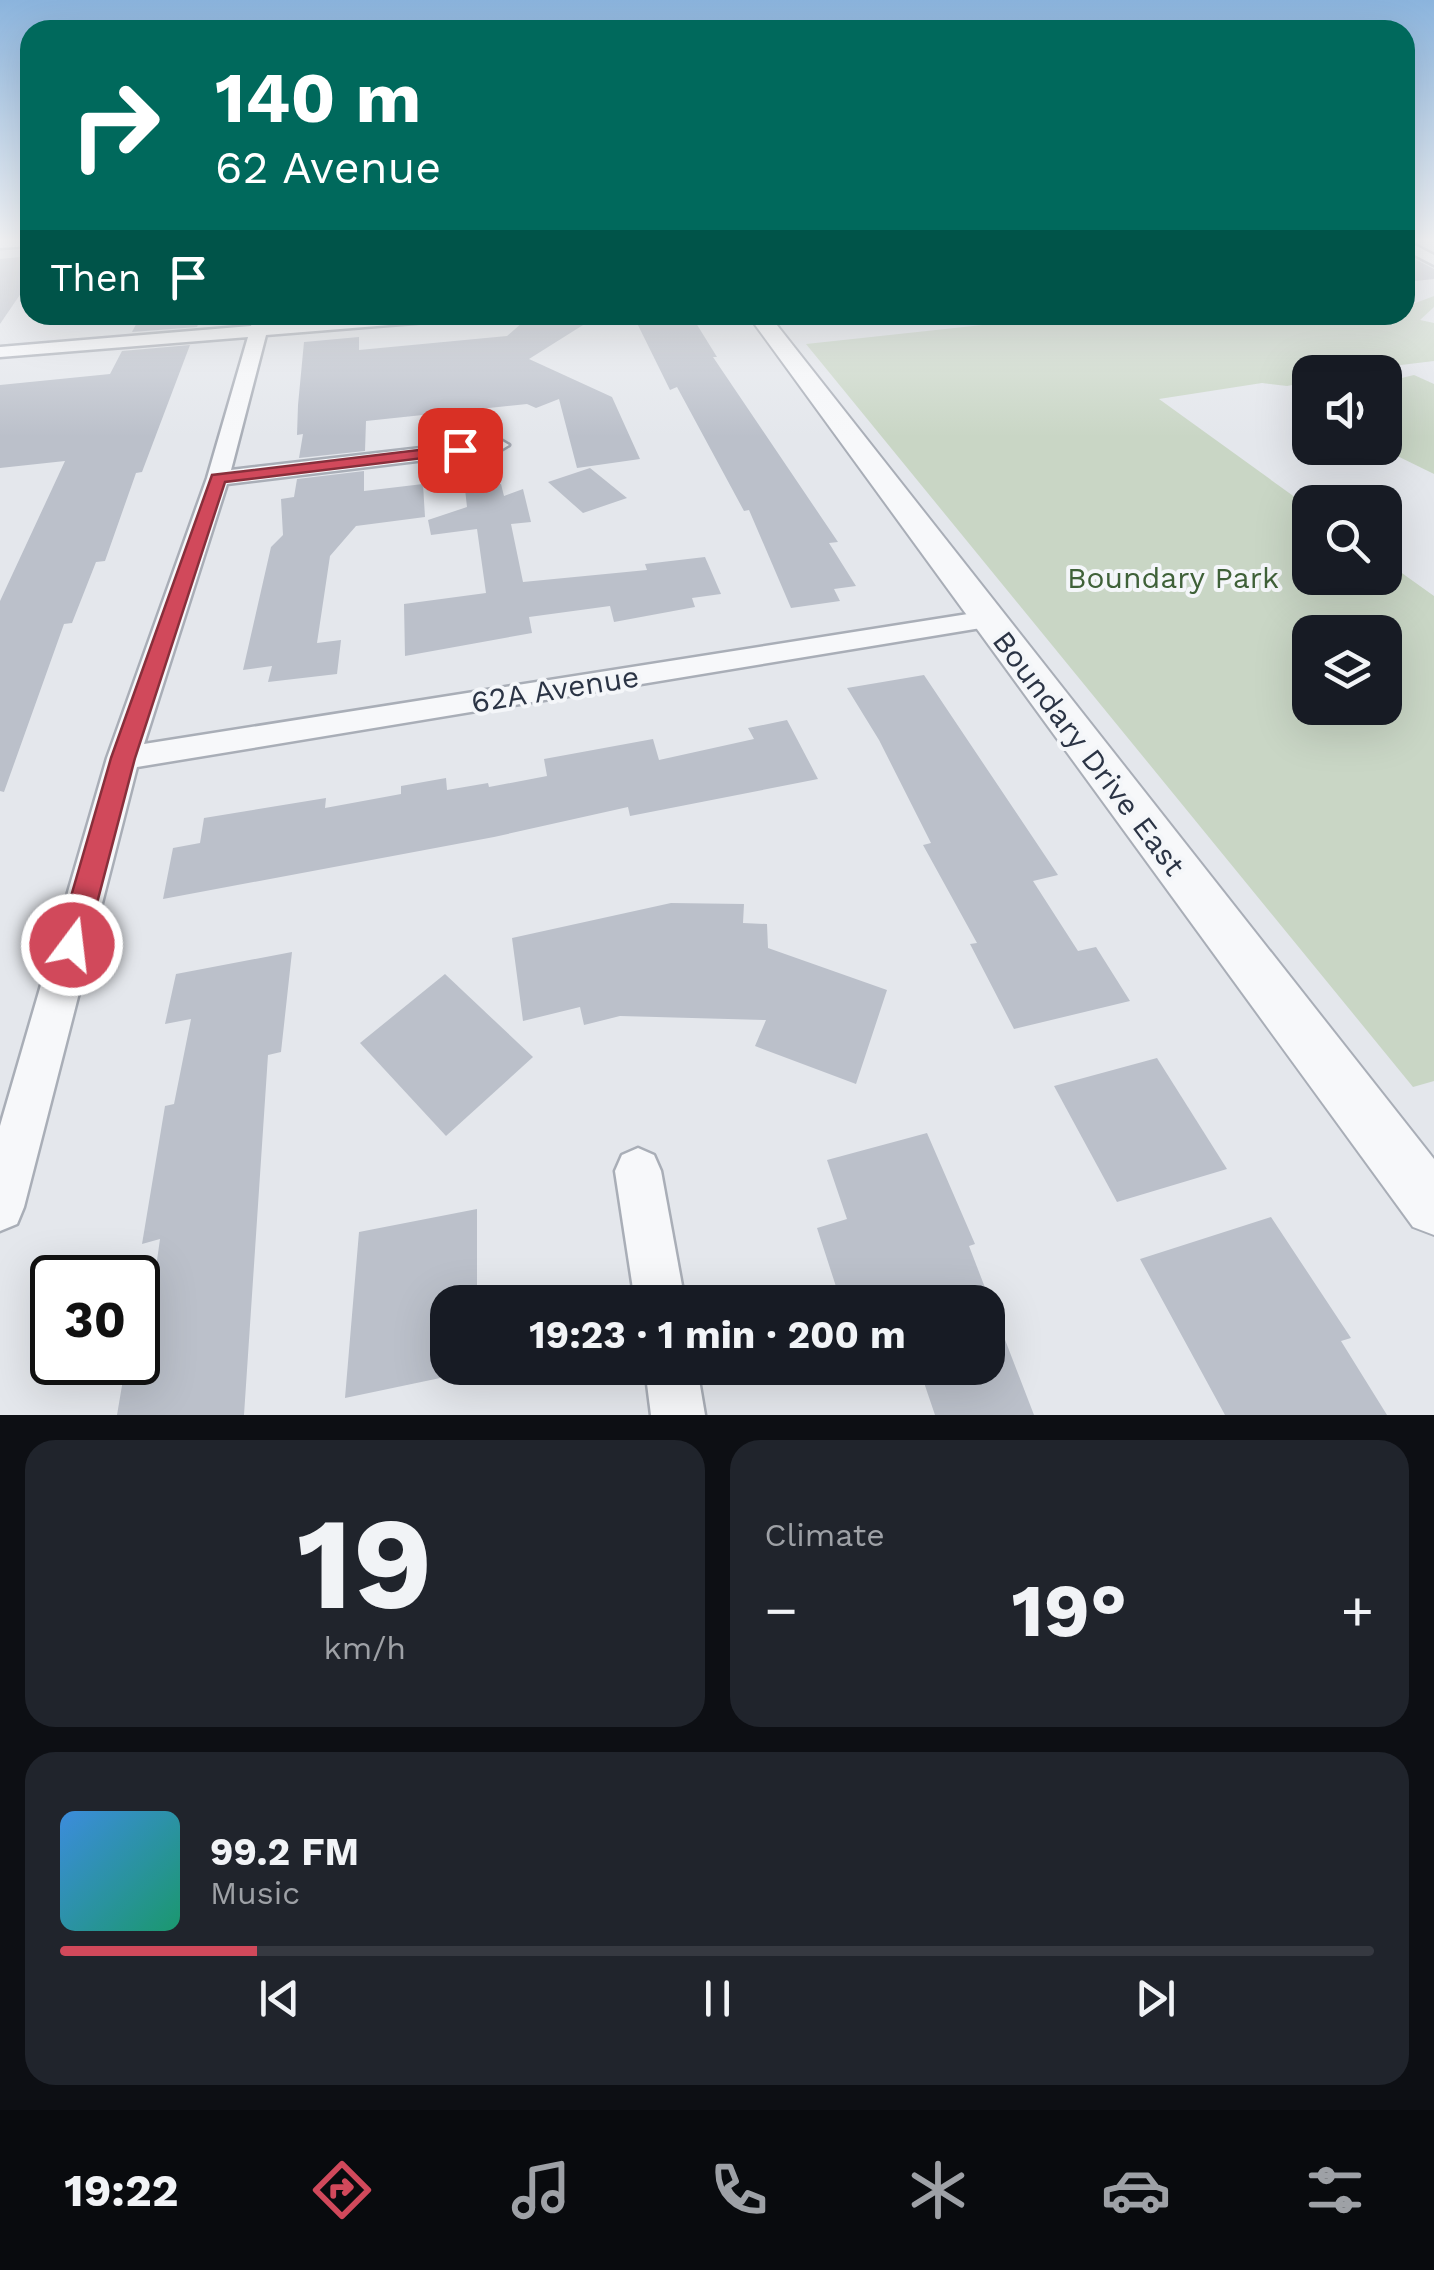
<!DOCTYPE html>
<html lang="en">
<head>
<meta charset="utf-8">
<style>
	:root { --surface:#171b24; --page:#20242c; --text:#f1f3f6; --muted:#9ea1a6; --line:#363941; --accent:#d1495b }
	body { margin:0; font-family:"Work Sans",sans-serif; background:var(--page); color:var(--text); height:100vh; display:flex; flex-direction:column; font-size:38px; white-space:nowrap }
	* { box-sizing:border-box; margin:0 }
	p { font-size:32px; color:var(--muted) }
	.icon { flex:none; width:55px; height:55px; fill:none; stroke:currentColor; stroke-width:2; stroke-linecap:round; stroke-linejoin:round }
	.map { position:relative; height:1415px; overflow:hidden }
	.drawer { display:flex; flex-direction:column; gap:25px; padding:25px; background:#0d0f14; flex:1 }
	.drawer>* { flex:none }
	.banner { position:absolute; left:20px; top:20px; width:1395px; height:305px; border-radius:30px; box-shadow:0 10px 40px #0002; background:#00695c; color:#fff; overflow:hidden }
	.tools { position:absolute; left:1292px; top:355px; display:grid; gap:20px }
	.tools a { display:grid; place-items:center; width:110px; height:110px; border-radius:20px; background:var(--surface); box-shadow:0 10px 40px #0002; font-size:50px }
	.speed { position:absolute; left:30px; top:1255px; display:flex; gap:20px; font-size:50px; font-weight:700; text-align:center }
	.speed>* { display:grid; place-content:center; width:130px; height:130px; border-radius:50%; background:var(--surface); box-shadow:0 10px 40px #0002; line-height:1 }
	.speed .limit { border:5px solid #111; border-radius:15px; background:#fff; color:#111 }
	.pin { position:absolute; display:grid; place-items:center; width:85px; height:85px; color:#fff; margin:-42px; border-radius:20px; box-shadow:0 5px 15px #0006 }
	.me { position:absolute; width:110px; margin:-55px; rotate:15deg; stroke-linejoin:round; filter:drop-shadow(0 0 8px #0008) }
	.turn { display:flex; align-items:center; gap:35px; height:210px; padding:0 30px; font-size:45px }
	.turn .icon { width:130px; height:130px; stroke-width:2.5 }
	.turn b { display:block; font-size:70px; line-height:85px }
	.then { display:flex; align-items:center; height:95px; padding:0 30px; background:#0003; gap:20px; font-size:38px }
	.big { font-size:75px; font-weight:700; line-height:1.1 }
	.drawer .tile { flex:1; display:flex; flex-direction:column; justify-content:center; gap:15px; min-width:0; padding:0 35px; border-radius:30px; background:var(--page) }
	.drawer .dial { align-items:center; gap:0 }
	.dial b { font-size:130px; line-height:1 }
	.song { display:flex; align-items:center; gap:30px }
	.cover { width:120px; height:120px; border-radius:15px; background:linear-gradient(135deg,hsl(210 70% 55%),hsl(160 70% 35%)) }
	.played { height:10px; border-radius:5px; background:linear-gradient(90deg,var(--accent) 15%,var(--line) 15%) }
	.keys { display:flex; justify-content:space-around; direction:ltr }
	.heat { display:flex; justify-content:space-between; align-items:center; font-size:55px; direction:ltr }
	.drawer .tiles { flex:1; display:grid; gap:25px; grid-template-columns:1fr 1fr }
	.tile:last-child { grid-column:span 2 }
	.trip { position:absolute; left:430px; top:1285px; width:575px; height:100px; border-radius:30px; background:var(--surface); box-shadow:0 10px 40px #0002; font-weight:700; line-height:100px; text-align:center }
	.tabs { display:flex; height:160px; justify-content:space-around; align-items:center; background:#090b0e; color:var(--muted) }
	.tabs .icon { width:70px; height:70px }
	.tabs .active { color:var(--accent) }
	.tabs b { font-size:45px; color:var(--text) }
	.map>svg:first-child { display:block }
</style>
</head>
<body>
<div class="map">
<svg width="1434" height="1415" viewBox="0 0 1434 1415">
	<rect width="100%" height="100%" fill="#e4e7ec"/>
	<!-- green -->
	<g fill="#c9d6c5" fill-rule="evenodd">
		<path d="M1434,296V307L1420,320L1434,323V361L1343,372H1310L1303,383L1287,386L1262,383L1159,399L1310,508V578H1385V561L1434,596V1081L1413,1087L806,344L1001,323V315H1405V307ZM1310,632H1385V708H1310Z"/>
		<polygon points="1414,375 1434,384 1434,474 1381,448 1385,448 1385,382"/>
	</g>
	<!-- building -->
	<g fill="#bbc0ca">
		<polygon points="1405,254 1434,269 1434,279 1405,282"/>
		<polygon points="30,256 30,280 0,324 0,259"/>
		<polygon points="141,315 202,315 197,327 132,332"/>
		<polygon points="531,315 599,315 529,359 612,397 640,459 577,468 559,399 536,408 527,404 366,421 365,451 299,458 303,434 297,435 298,405 304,342 359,337 359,350 507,336"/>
		<polygon points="633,315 691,315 717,357 713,357 838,542 829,543 856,586 834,589 840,601 791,608 749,510 744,511 677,387 670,390"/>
		<polygon points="190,345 142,472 136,473 105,561 96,562 72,623 64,624 4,792 0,791 0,601 65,461 0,468 0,385 110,374 122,351"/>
		<polygon points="590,468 627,498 583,513 548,482"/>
		<polygon points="364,471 364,491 423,484 425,517 356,526 330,556 317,643 341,640 337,674 268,682 272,666 243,670 271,547 283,535 281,499 294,497 297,479"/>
		<polygon points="501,484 504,496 523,489 531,522 511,524 523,582 647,570 645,564 705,557 721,594 692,598 695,607 614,622 610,606 529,617 532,633 405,656 404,604 486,593 477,529 431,535 428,520 467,507 465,489"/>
		<polygon points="924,675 1058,875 1033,881 1078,951 1096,947 1130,1001 1014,1029 970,944 977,943 923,845 931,843 879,740 847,688"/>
		<polygon points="787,720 818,779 630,816 628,807 494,837 163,899 173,848 200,843 204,818 326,798 325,808 401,794 401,786 446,778 447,790 488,783 489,787 547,776 544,759 653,739 659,760 754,739 748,728"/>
		<polygon points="671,903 744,904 743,923 767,924 768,948 887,990 856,1084 755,1046 766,1020 620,1016 584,1025 580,1007 523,1021 512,938"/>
		<polygon points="292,952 281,1052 268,1055 244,1415 117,1415 126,1362 138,1362 138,1306 151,1303 160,1239 142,1244 165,1106 174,1104 191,1019 165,1024 176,974"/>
		<polygon points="445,974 533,1057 446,1136 360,1043"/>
		<polygon points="1157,1058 1227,1169 1117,1202 1054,1086"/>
		<polygon points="927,1133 975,1244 969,1246 1034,1415 935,1415 919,1368 988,1368 988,1302 841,1302 817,1228 847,1219 827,1160"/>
		<polygon points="477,1209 477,1302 448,1302 445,1377 345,1398 359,1232"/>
		<polygon points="1271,1217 1351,1338 1341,1341 1387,1415 1225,1415 1140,1259"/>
	</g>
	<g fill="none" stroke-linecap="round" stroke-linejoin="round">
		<defs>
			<g id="minor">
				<polygon points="30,239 30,246 0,248 0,240"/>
				<polygon points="1405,240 1434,255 1434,265 1405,250"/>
				<polygon points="255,315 271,315 269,325 390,315 459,315 451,320 266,335 231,470 499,439 509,445 499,451 227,484 144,744 987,611 1000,619 987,627 137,767 24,1207 17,1224 0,1231 0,1126 107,758 207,478 248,337 0,357 0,347 251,326"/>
				<polygon points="638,1148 654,1155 661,1171 685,1302 635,1302 615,1171 622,1155"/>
				<polygon points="645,1368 697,1368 705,1415 651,1415"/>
			</g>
			<polygon id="tertiary" points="748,315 769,315 1434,1159 1434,1235 1413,1227"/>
		</defs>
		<!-- minor casing -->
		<use href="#minor" stroke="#a9aeb7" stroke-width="5"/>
		<!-- tertiary casing -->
		<use href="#tertiary" stroke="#a9aeb7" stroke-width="4"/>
		<!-- minor -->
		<use href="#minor" fill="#f7f8fa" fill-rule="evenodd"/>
		<!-- tertiary -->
		<use href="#tertiary" fill="#f7f8fa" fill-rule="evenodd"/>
	</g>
	<!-- sky -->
	<linearGradient id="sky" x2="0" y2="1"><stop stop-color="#8bb4dd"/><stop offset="0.55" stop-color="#f3f4f6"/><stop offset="1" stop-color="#f3f4f6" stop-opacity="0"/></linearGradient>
	<rect width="1434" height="437" fill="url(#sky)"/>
	<!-- route -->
	<polygon fill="#d1495b" stroke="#882f3b" stroke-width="2.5" points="460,445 465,447 465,453 225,482 135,758 86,945 82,954 72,957 61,954 57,945 111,758 212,475"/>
	<g text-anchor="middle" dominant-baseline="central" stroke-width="8" stroke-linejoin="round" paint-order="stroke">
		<!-- park labels -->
		<g font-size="30" fill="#3f6138" stroke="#f4f6f9">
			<text x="1173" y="577">Boundary Park</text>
		</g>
		<!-- street labels -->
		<g font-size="30" fill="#2b3445" stroke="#f4f6f9">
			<text transform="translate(555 689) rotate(-9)">62A Avenue</text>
			<text transform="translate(1089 753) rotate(53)">Boundary Drive East</text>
		</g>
	</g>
</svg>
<div class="tools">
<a><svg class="icon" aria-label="sound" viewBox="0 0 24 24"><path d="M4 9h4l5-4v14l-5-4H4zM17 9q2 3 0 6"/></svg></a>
<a><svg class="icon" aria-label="search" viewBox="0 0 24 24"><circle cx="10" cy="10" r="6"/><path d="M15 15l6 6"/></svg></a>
<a><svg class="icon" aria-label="layers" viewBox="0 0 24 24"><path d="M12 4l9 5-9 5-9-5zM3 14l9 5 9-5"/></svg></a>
</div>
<div class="speed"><div class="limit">30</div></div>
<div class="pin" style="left:460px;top:450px;background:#d93025"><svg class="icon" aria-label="arrive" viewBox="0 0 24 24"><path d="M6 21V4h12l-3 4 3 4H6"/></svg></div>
<svg class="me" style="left:72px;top:945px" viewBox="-20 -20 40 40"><circle r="17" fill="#d1495b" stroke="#fff" stroke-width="3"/><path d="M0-11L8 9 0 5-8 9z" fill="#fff"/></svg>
<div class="trip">19:23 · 1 min · 200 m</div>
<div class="banner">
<div class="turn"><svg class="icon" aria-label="right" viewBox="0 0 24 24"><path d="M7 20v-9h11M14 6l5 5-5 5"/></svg><div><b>140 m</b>62 Avenue</div></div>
<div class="then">Then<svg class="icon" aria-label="arrive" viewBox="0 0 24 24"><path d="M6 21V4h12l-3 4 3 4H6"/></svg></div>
</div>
</div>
<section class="drawer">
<div class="tiles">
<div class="tile dial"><b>19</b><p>km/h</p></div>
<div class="tile"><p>Climate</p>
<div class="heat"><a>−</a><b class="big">19°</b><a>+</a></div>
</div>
<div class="tile">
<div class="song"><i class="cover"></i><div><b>99.2 FM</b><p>Music</p></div></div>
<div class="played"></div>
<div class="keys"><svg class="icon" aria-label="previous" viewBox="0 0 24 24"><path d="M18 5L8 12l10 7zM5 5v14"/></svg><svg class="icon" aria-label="pause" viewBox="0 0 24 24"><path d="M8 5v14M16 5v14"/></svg><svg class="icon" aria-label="next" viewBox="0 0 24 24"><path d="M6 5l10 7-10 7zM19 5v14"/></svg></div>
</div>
</div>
</section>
<nav class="tabs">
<b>19:22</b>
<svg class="icon active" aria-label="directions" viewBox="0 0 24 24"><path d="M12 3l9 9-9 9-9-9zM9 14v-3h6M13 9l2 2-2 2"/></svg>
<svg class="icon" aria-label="music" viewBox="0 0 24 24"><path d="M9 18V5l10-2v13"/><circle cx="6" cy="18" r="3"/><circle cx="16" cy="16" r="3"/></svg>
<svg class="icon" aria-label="phone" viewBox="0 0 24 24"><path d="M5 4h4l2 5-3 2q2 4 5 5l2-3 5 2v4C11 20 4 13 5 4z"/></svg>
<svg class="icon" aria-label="climate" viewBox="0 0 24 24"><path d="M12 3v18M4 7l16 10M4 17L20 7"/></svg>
<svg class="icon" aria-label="car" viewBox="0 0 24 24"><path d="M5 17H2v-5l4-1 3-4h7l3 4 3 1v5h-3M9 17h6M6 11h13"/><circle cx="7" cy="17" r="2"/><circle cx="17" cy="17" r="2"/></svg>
<svg class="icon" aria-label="filters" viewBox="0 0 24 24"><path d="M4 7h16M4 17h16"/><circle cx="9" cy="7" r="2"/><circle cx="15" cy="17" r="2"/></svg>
</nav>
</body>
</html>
